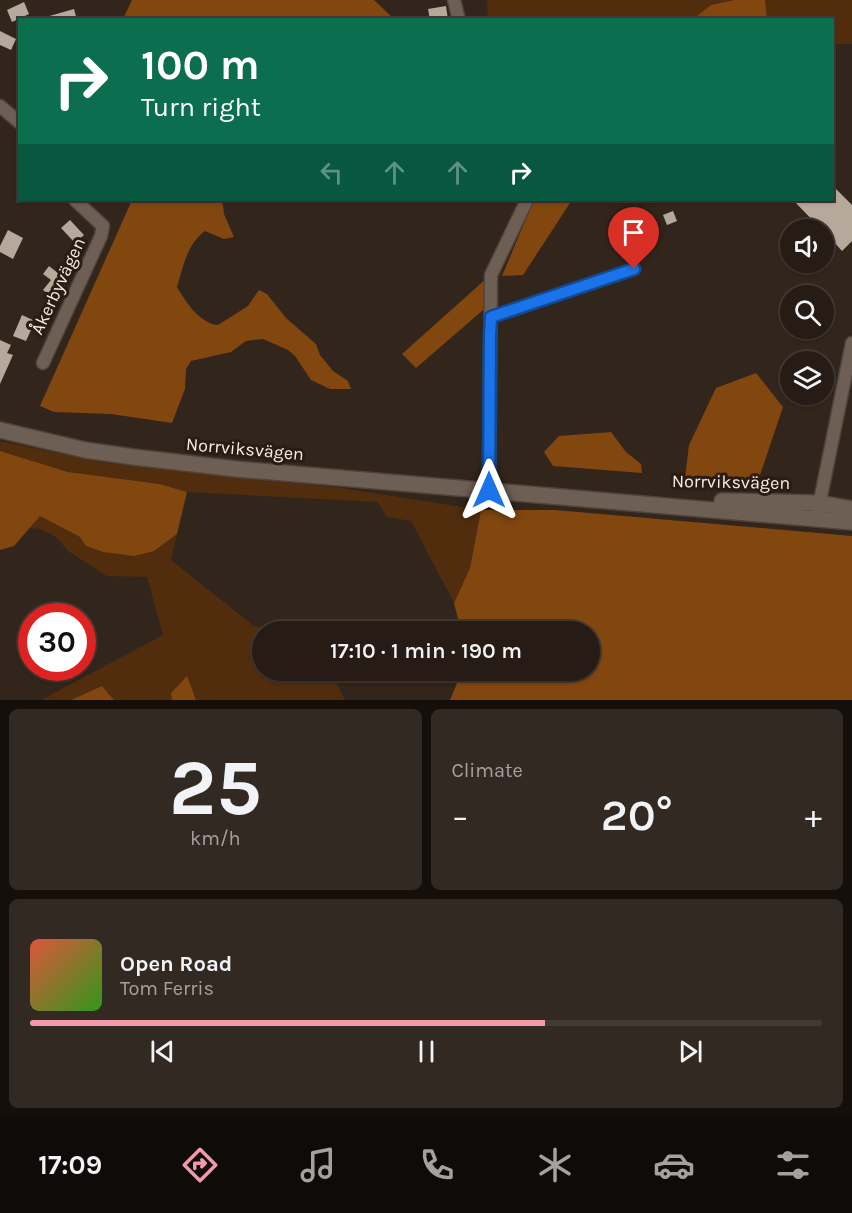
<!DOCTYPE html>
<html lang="en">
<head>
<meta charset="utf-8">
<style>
	:root { --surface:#261c15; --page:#322922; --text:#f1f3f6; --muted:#a4a1a0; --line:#423a34; --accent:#f39aa8 }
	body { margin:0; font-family:Karla,sans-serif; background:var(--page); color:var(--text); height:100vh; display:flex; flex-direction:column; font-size:22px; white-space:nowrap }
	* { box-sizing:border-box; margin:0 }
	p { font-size:20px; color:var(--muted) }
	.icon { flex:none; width:33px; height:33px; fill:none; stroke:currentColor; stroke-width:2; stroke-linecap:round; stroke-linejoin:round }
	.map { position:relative; height:700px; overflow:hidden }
	.drawer { display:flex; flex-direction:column; gap:9px; padding:9px; background:#150f0c; flex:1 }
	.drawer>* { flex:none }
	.hud { position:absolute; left:18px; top:18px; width:816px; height:183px; border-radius:0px; box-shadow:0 2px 4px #0004,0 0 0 2px var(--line); background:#0b6e4f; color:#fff; overflow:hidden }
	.controls { position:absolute; left:780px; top:219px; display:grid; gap:12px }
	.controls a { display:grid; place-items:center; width:54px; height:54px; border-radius:50%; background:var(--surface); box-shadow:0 2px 4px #0004,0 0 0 2px var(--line); font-size:30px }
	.speed { position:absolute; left:18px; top:603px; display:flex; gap:12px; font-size:30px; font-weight:700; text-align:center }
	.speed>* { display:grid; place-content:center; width:78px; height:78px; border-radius:50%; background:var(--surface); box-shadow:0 2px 4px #0004,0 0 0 2px var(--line); line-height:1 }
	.speed .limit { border:9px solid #d22; background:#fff; color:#111 }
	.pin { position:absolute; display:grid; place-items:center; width:51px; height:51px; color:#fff; margin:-62px -26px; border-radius:50% 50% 50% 0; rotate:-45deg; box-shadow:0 0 6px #0007 }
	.pin .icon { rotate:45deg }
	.me { position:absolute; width:66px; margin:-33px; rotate:0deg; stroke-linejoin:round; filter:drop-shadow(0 0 4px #0008) }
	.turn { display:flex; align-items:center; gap:21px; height:126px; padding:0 24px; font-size:27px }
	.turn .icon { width:78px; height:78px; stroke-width:2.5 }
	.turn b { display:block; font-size:42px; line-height:51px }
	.lanes { display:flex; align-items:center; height:57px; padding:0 24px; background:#0003; justify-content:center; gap:30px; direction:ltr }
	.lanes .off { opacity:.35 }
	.big { font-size:45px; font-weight:600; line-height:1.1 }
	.drawer .widget { flex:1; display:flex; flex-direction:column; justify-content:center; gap:9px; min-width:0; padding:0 21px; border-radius:9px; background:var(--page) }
	.drawer .dial { align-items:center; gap:0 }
	.dial b { font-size:78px; line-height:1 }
	.song { display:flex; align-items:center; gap:18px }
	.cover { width:72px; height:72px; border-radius:9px; background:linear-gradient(135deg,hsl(10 70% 55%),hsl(110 70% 35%)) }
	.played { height:6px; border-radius:3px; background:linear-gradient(90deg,var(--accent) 65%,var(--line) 65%) }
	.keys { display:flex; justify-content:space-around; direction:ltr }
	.heat { display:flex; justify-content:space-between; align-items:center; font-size:33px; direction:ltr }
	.drawer .tiles { flex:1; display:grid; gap:9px; grid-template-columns:1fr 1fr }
	.widget:last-child { grid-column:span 2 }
	.trip { position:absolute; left:252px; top:621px; width:348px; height:60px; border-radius:30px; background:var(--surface); box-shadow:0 2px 4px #0004,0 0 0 2px var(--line); font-weight:600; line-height:60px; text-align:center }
	.tabs { display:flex; height:96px; justify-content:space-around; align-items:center; background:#0f0b08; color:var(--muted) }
	.tabs .icon { width:42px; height:42px }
	.tabs .selected { color:var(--accent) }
	.tabs b { font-size:27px; color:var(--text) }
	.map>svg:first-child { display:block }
</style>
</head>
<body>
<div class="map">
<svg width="852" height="700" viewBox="0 0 852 700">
	<rect width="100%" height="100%" fill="#32251c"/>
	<!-- green -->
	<g fill="#512d0e">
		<polygon points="487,0 734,0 711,5 693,20 488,19"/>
		<polygon points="765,0 852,0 852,44 833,44 832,20 767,19"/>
		<polygon points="0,441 106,463 342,488 481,510 470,568 454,603 411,521 387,517 378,502 187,492 160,484 68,472 0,451"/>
		<polygon points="40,516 80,537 86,546 103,552 154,551 177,534 171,560 254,626 282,631 262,632 262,670 330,671 345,700 196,700 187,677 171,693 172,700 114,700 102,686 71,700 41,700 163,635 147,577 107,576 68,551 56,537 40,529 29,528"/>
	</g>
	<!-- forest -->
	<g fill="#82460f">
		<polygon points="132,0 374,0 394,19 123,19"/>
		<polygon points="734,0 765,0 767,19 693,19 711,5"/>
		<path d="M132,200H221L223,205L224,214L234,237L224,239L205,231C187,244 183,267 177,287C186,302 199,323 218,325L248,306L259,290L267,294L286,318L316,344L320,355L333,371L348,381L351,389H330L311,380L295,356L288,350L263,339L246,341L231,352L191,361L186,369L185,389L172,423L111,414L54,412L40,406Z"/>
		<polygon points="534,200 572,200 523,275 502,276"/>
		<polygon points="487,278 490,304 416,368 402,354"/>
		<polygon points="756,373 783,407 758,481 685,478 689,445 716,388"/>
		<polygon points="611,432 626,452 641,464 642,473 553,466 544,452 559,436"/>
		<polygon points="0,451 68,472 160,484 187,492 177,534 154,551 134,556 103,552 86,546 80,537 40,516 14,546 0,550"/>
		<polygon points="481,510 555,510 852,536 852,700 450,700 462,671 590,670 590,632 461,631 454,603 470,568"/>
		<polygon points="187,676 196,700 172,700 171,693"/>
		<polygon points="102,686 114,700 71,700"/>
	</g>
	<!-- building -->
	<g fill="#b6a99b">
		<polygon points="24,2 29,14 12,22 7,10"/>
		<polygon points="446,6 448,20 430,20 428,9"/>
		<polygon points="74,9 77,20 47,20 46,17"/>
		<polygon points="0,31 16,39 11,50 0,45"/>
		<polygon points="832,185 852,205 852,241 842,251 824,231 824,230 822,230 793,200 832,200"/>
		<polygon points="673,211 677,221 667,225 663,215"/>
		<polygon points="70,220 84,235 75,243 61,228"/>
		<polygon points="8,230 23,238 13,259 0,252 0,246"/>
		<polygon points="49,266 68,281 54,299 43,290 51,280 43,274"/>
		<polygon points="22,315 35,321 26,341 13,336"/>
		<polygon points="0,340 11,345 7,353 13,355 0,384"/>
	</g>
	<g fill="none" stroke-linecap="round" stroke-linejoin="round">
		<defs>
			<polyline id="service" points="491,317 634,269"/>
			<g id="minor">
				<polyline points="454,0 459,20"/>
				<polyline points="0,106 20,123"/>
				<polyline points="43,363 101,236 103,226 75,200"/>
				<polyline points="489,490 491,275 527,200"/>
				<polyline points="818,511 852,343"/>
			</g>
			<g id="tertiary">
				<polyline points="0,430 85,450 133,457 236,469 852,522"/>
				<polyline points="722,501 819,503 852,509"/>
			</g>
		</defs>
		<!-- service casing -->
		<use href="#service" stroke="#4f433c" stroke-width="9"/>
		<!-- minor casing -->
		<use href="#minor" stroke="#4f433c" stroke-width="15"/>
		<!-- tertiary casing -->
		<use href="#tertiary" stroke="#4f433c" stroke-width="18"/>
		<!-- service -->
		<use href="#service" stroke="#6e5f55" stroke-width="6"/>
		<!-- minor -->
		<use href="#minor" stroke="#6e5f55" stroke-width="12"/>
		<!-- tertiary -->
		<use href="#tertiary" stroke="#6e5f55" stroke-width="15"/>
	</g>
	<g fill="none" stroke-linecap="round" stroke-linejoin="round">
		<defs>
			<polyline id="route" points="489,490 490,335 491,317 634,269"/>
		</defs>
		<!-- route casing -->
		<use href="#route" stroke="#114b97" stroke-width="15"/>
		<!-- route -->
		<use href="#route" stroke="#1a73e8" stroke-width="10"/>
	</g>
	<g text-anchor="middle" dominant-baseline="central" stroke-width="6" stroke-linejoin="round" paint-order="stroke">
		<!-- street labels -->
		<g font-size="18" fill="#f5ece6" stroke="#281c13">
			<text transform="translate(58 286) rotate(-65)">Åkerbyvägen</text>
			<text transform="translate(245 449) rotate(5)">Norrviksvägen</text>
			<text transform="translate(731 482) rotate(1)">Norrviksvägen</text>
		</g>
	</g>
</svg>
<div class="controls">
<a><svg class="icon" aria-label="sound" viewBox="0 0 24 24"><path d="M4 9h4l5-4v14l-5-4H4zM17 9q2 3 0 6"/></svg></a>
<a><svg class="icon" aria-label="search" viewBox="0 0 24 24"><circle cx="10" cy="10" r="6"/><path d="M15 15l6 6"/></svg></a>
<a><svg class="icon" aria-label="layers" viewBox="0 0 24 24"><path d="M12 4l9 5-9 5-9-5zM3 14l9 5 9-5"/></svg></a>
</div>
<div class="speed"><div class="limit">30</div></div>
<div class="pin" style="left:634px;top:269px;background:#d93025"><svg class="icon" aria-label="arrive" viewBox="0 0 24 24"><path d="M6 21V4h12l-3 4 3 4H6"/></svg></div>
<svg class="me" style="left:489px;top:490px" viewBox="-20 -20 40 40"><path d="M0-17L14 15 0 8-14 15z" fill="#1a73e8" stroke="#fff" stroke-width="4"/></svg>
<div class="trip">17:10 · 1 min · 190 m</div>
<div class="hud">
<div class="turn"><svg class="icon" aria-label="right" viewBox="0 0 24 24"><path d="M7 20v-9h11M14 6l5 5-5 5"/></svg><div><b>100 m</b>Turn right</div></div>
<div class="lanes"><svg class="icon off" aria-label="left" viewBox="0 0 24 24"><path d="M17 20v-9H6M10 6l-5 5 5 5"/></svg><svg class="icon off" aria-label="ahead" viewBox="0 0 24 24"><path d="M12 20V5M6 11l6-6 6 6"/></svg><svg class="icon off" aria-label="ahead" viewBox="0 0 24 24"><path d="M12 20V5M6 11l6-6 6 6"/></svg><svg class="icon" aria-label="right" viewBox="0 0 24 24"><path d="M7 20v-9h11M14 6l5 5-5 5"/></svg></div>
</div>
</div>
<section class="drawer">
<div class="tiles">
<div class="widget dial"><b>25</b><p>km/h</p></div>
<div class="widget"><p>Climate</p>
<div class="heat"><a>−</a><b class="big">20°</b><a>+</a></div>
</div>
<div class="widget">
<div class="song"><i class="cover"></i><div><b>Open Road</b><p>Tom Ferris</p></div></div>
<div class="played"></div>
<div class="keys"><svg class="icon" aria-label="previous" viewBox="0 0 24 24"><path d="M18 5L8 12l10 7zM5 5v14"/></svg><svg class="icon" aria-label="pause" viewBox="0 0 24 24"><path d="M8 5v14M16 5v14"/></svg><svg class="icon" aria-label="next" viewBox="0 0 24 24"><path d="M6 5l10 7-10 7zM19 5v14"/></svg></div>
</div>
</div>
</section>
<nav class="tabs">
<b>17:09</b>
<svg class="icon selected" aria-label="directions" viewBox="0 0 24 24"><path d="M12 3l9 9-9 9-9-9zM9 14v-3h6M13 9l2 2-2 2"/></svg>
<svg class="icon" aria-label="music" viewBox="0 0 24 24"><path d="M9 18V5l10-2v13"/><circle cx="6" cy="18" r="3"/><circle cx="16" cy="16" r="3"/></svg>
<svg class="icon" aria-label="phone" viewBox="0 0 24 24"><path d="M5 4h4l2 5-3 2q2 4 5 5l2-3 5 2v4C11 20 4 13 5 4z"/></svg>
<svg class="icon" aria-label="climate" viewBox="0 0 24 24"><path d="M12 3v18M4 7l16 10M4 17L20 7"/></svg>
<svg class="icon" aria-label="car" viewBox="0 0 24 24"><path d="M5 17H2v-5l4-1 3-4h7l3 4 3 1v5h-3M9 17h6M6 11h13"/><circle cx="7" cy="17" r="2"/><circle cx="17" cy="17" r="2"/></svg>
<svg class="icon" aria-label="filters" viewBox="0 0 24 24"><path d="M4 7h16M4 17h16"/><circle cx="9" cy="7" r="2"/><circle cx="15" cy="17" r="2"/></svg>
</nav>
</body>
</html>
